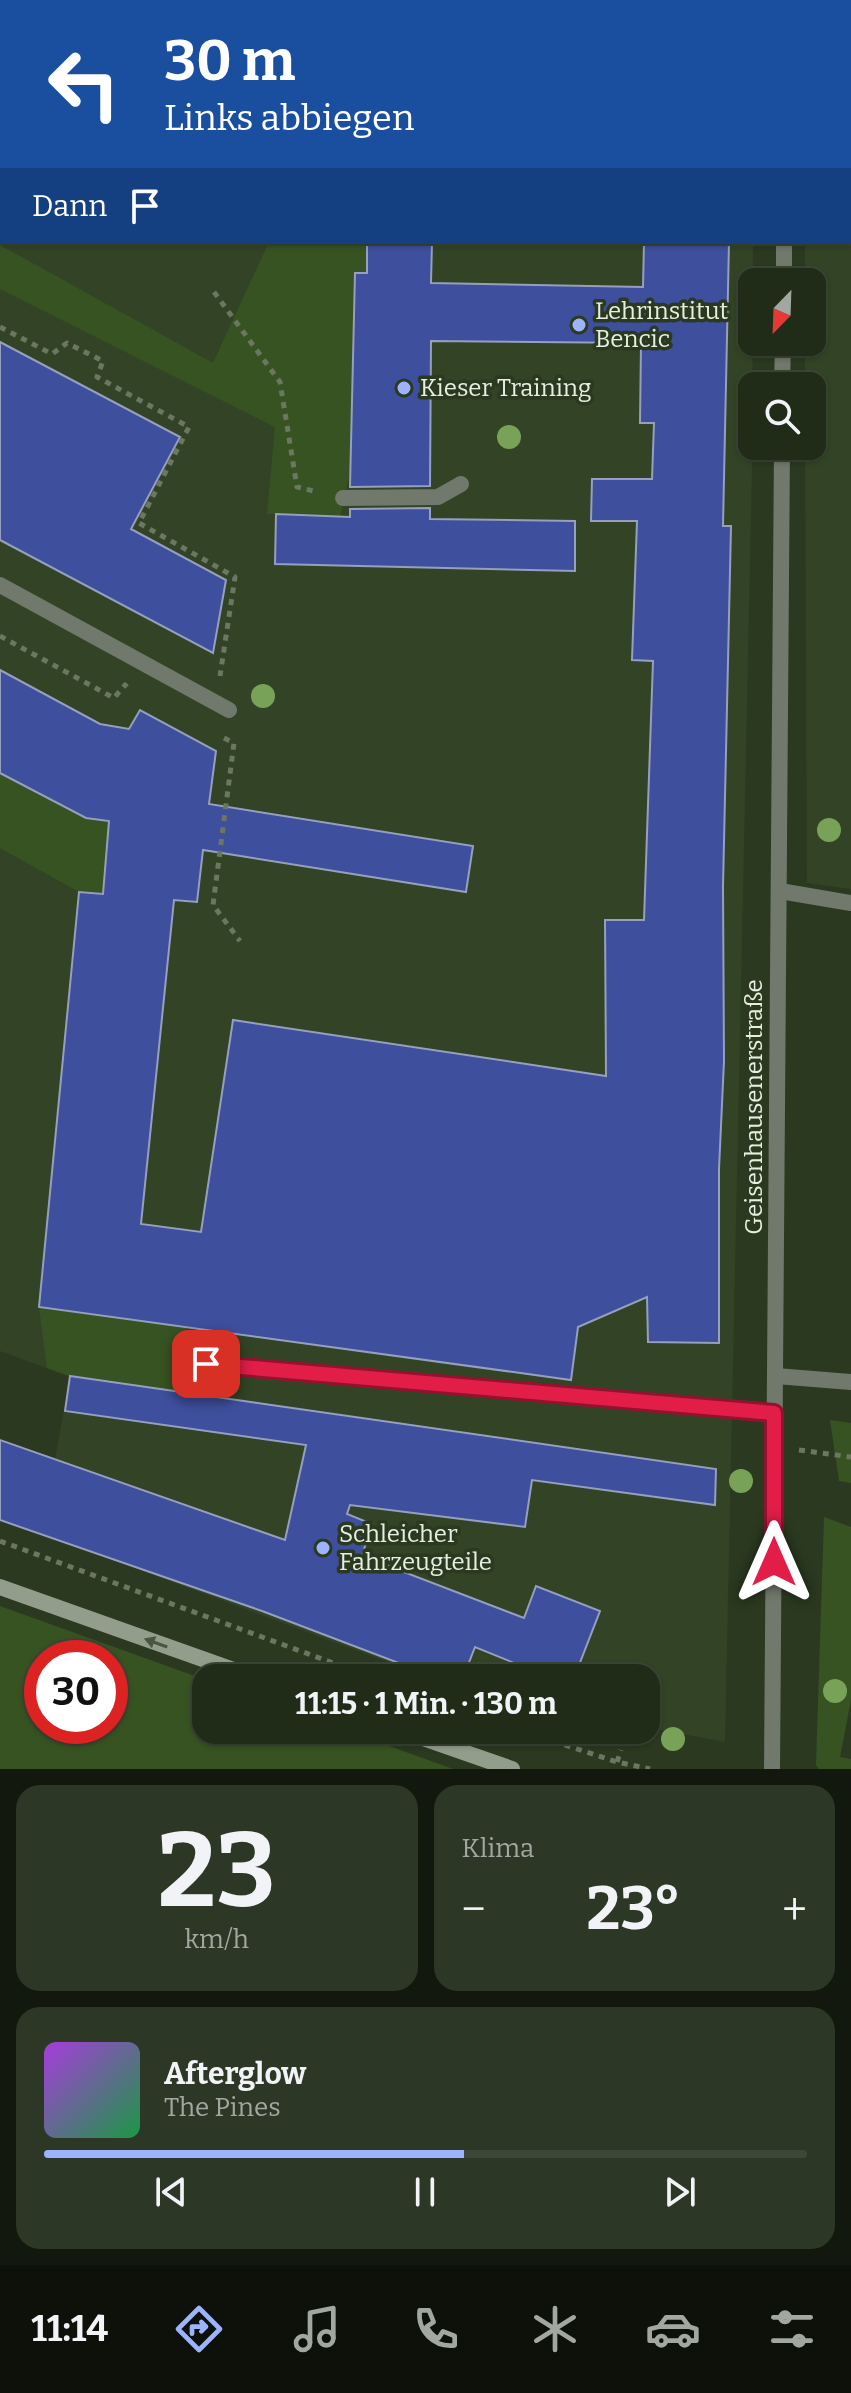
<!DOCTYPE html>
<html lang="de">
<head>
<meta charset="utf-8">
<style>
	:root { --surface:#202b18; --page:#2d3725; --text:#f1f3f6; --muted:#a2a7a2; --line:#3d4737; --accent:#9eb3fd }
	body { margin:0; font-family:Bitter,serif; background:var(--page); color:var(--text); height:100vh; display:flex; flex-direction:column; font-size:30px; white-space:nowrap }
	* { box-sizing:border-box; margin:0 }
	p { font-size:26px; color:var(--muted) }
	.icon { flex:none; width:44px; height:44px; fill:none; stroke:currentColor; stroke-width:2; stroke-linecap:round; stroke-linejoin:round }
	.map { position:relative; height:1769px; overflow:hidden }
	.details { display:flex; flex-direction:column; gap:16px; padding:16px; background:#12180d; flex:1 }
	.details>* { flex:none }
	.hud { position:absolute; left:0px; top:0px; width:852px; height:244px; box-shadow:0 2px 6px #0004,0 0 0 2px var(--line); background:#1a4fa0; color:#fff; overflow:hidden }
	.needle { width:52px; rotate:203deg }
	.fabs { position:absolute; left:738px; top:268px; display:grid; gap:16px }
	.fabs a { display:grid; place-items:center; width:88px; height:88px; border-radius:16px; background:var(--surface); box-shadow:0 2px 6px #0004,0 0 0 2px var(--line); font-size:40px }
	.speed { position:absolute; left:24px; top:1640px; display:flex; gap:16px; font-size:40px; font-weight:700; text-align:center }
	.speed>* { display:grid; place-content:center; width:104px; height:104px; border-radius:50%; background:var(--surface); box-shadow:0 2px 6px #0004,0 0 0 2px var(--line); line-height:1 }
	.speed .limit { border:12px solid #d22; background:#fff; color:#111 }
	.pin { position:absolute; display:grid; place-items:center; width:68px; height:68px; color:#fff; margin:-34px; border-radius:16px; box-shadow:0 4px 12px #0006 }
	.me { position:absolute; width:88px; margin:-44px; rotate:0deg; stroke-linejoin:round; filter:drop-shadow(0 0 6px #0008) }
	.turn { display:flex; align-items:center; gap:28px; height:168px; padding:0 32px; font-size:36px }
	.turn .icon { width:104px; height:104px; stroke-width:2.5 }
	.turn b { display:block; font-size:56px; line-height:68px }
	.then { display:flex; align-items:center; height:76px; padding:0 32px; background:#0003; gap:16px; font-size:30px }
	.big { font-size:60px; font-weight:700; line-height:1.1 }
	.details .widget { flex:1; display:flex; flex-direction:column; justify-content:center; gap:12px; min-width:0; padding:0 28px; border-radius:24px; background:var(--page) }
	.details .dial { align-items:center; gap:0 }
	.dial b { font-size:104px; line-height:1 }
	.song { display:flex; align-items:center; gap:24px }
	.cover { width:96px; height:96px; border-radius:12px; background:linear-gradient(135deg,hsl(280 70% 55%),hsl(140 70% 35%)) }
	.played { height:8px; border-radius:4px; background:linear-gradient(90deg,var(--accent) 55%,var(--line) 55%) }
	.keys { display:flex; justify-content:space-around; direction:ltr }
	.heat { display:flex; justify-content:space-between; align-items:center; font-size:44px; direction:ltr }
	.details .tiles { flex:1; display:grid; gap:16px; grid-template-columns:1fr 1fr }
	.widget:last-child { grid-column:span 2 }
	.trip { position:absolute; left:192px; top:1664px; width:468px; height:80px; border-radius:24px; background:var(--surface); box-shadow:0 2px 6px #0004,0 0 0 2px var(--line); font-weight:700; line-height:80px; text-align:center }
	.dock { display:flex; height:128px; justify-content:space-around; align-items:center; background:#0d110a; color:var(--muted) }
	.dock .icon { width:56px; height:56px }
	.dock .current { color:var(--accent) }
	.dock b { font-size:36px; color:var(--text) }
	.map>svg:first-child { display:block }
</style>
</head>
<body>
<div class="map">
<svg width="851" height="1769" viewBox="0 0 851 1769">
	<rect width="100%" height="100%" fill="#2b3920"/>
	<!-- built -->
	<g fill="#324425">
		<polygon points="0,0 754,0 2,2 2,242 753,242 752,467 725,1742 646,1727 646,1678 431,1678 33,1530 55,1459 70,1377 0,1351"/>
		<polygon points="804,0 851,0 851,889 807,883 805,446 812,446 812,386 805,386 805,342 812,342 812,282 805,282 805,242 850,242 850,2"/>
	</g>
	<!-- green -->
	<g fill="#385322" fill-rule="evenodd">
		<polygon points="269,242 367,242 367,273 356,273 351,467 340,517 267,514 275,427 0,289 0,245 213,363"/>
		<polygon points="0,773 86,818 109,821 103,894 79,892 0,848"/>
		<polygon points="39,1307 187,1327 178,1392 70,1376 47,1368"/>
		<polygon points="830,1420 851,1423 851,1483 839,1481"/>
		<polygon points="824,1517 851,1527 851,1700 840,1757 851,1759 851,1769 819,1769 816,1765"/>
		<path d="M0,1606L206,1680V1730H345L453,1769H0ZM110,1658V1726H42V1658Z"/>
	</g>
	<!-- building -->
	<g fill="#3e4f9d" stroke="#969fbe" stroke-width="2">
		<polygon points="367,242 432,242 431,283 643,287 644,242 729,242 723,526 731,526 723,887 724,1061 719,1169 719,1343 648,1342 647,1297 578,1327 571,1380 39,1307 79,892 103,894 109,821 86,818 0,773 0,670 100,724 129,729 140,710 216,751 209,804 473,846 466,892 203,850 197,902 174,900 141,1224 201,1232 233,1020 606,1076 605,920 644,920 653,661 632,660 637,521 591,521 592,479 652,479 654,423 640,423 641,343 431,341 430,486 350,487 355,273 367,273"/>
		<polygon points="0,342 180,437 131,529 226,580 213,653 0,540"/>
		<polygon points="430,508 430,519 575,521 575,571 275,564 276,514 350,517 350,509"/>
		<polygon points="70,1376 716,1469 715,1505 532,1480 525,1527 350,1505 347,1514 372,1524 362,1556 524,1618 536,1586 600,1611 574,1678 551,1678 475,1647 463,1678 438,1678 262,1611 0,1520 0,1440 285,1540 306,1445 65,1411"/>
	</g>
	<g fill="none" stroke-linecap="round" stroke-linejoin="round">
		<!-- path -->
		<g stroke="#6b7761" stroke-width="5" stroke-dasharray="6 6" stroke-linecap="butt">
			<polyline points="850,97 851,97"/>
			<polyline points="214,292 280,382 297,487 318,492"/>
			<polyline points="0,327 52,354 67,343 103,361 97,377 189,427 139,523 235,577 220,676"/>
			<polyline points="0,636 114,698 125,685 127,687"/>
			<polyline points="224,738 234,743 213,905 240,941"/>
			<polyline points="799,1450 851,1457"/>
			<polyline points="0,1541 374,1678"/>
			<polyline points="519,1730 617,1762 650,1769"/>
			<polyline points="617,1762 621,1750"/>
		</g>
		<!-- lane -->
		<g stroke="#71786c" stroke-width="16">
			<polyline points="343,498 438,497 461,484"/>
			<polyline points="0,585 229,710"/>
			<polyline points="206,1364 774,1413"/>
			<polyline points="776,1376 851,1382"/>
		</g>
		<!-- street -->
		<g stroke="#71786c" stroke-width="16">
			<polyline points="787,2 787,0"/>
			<polyline points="784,282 784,242"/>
			<polyline points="782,386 783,342"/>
			<polyline points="780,891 851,903"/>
			<polyline points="772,1769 782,446"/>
		</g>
		<!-- secondary -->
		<g stroke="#929e8b" stroke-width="16">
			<polyline points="0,1587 256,1678"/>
			<polyline points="400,1730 512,1769"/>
		</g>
	</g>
	<!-- trees -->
	<g fill="#79a259">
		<circle cx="509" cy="437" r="12"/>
		<circle cx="263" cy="696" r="12"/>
		<circle cx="829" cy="830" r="12"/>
		<circle cx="741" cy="1481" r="12"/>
		<circle cx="835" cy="1691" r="12"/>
		<circle cx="673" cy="1739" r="12"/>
	</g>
	<!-- one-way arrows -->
	<defs><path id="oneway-solid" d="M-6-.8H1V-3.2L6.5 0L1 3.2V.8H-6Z" transform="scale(2)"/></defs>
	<use fill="#4a5740" href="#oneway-solid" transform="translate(156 1643) rotate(-160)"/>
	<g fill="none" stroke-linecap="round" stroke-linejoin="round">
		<defs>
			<polyline id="route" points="206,1364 774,1413 774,1562"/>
		</defs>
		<!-- route casing -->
		<use href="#route" stroke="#92132f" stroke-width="20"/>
		<!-- route -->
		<use href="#route" stroke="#e11d48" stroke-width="14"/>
	</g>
	<!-- markers -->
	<g fill="#9eb3fd" stroke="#2b3920" stroke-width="3">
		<circle cx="579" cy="325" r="8"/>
		<circle cx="404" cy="388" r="8"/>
		<circle cx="323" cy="1548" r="8"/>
	</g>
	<g text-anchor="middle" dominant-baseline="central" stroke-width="7" stroke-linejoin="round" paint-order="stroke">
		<!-- poi labels -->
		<g font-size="24" fill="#e6f0e0" stroke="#2b3920" text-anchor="start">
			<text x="595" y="311">Lehrinstitut<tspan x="595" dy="28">Bencic</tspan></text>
			<text x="420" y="388">Kieser Training</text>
			<text x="339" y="1534">Schleicher<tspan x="339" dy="28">Fahrzeugteile</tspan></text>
		</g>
		<!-- street labels -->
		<g font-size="24" fill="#e6f0e0" stroke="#2b3920">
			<text transform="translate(754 1107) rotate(-90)">Geisenhausenerstraße</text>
		</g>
	</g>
</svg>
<div class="fabs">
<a><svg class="needle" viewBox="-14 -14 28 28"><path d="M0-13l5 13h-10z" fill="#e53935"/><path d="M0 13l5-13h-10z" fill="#a2a7a2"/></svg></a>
<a><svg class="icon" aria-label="search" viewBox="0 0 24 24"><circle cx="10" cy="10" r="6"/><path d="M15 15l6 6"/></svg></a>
</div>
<div class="speed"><div class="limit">30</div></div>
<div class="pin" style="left:206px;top:1364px;background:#d93025"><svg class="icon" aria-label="arrive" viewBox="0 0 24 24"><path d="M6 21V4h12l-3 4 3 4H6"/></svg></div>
<svg class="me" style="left:774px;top:1562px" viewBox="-20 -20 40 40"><path d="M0-17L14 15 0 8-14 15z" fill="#e11d48" stroke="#fff" stroke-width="4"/></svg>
<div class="trip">11:15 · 1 Min. · 130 m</div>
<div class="hud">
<div class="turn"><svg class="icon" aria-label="left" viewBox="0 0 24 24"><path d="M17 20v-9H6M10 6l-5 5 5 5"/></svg><div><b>30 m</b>Links abbiegen</div></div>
<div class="then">Dann<svg class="icon" aria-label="arrive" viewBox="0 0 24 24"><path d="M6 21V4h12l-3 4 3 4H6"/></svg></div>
</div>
</div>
<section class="details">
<div class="tiles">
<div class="widget dial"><b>23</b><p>km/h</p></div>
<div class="widget"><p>Klima</p>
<div class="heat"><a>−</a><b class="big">23°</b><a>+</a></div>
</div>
<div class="widget">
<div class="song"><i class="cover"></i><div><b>Afterglow</b><p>The Pines</p></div></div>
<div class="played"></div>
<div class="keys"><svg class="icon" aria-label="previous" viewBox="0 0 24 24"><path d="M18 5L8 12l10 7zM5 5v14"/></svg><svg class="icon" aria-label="pause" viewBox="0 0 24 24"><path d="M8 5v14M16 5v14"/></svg><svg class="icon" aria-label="next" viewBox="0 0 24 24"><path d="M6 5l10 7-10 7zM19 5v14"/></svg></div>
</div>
</div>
</section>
<nav class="dock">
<b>11:14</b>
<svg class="icon current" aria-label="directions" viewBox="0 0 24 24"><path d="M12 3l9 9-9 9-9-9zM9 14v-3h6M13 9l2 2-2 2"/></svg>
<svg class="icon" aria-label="music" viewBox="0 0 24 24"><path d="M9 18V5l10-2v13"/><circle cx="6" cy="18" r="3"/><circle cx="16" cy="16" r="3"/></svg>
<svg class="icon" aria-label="phone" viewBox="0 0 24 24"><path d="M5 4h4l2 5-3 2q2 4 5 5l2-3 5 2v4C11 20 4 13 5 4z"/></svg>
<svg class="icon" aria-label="climate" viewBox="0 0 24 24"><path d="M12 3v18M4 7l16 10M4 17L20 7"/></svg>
<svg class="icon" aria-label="car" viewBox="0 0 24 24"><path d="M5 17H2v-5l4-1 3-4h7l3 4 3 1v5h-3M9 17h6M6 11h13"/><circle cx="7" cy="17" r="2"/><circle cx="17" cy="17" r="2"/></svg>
<svg class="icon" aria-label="filters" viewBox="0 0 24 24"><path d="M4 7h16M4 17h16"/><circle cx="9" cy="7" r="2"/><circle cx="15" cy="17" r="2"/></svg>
</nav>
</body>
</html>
